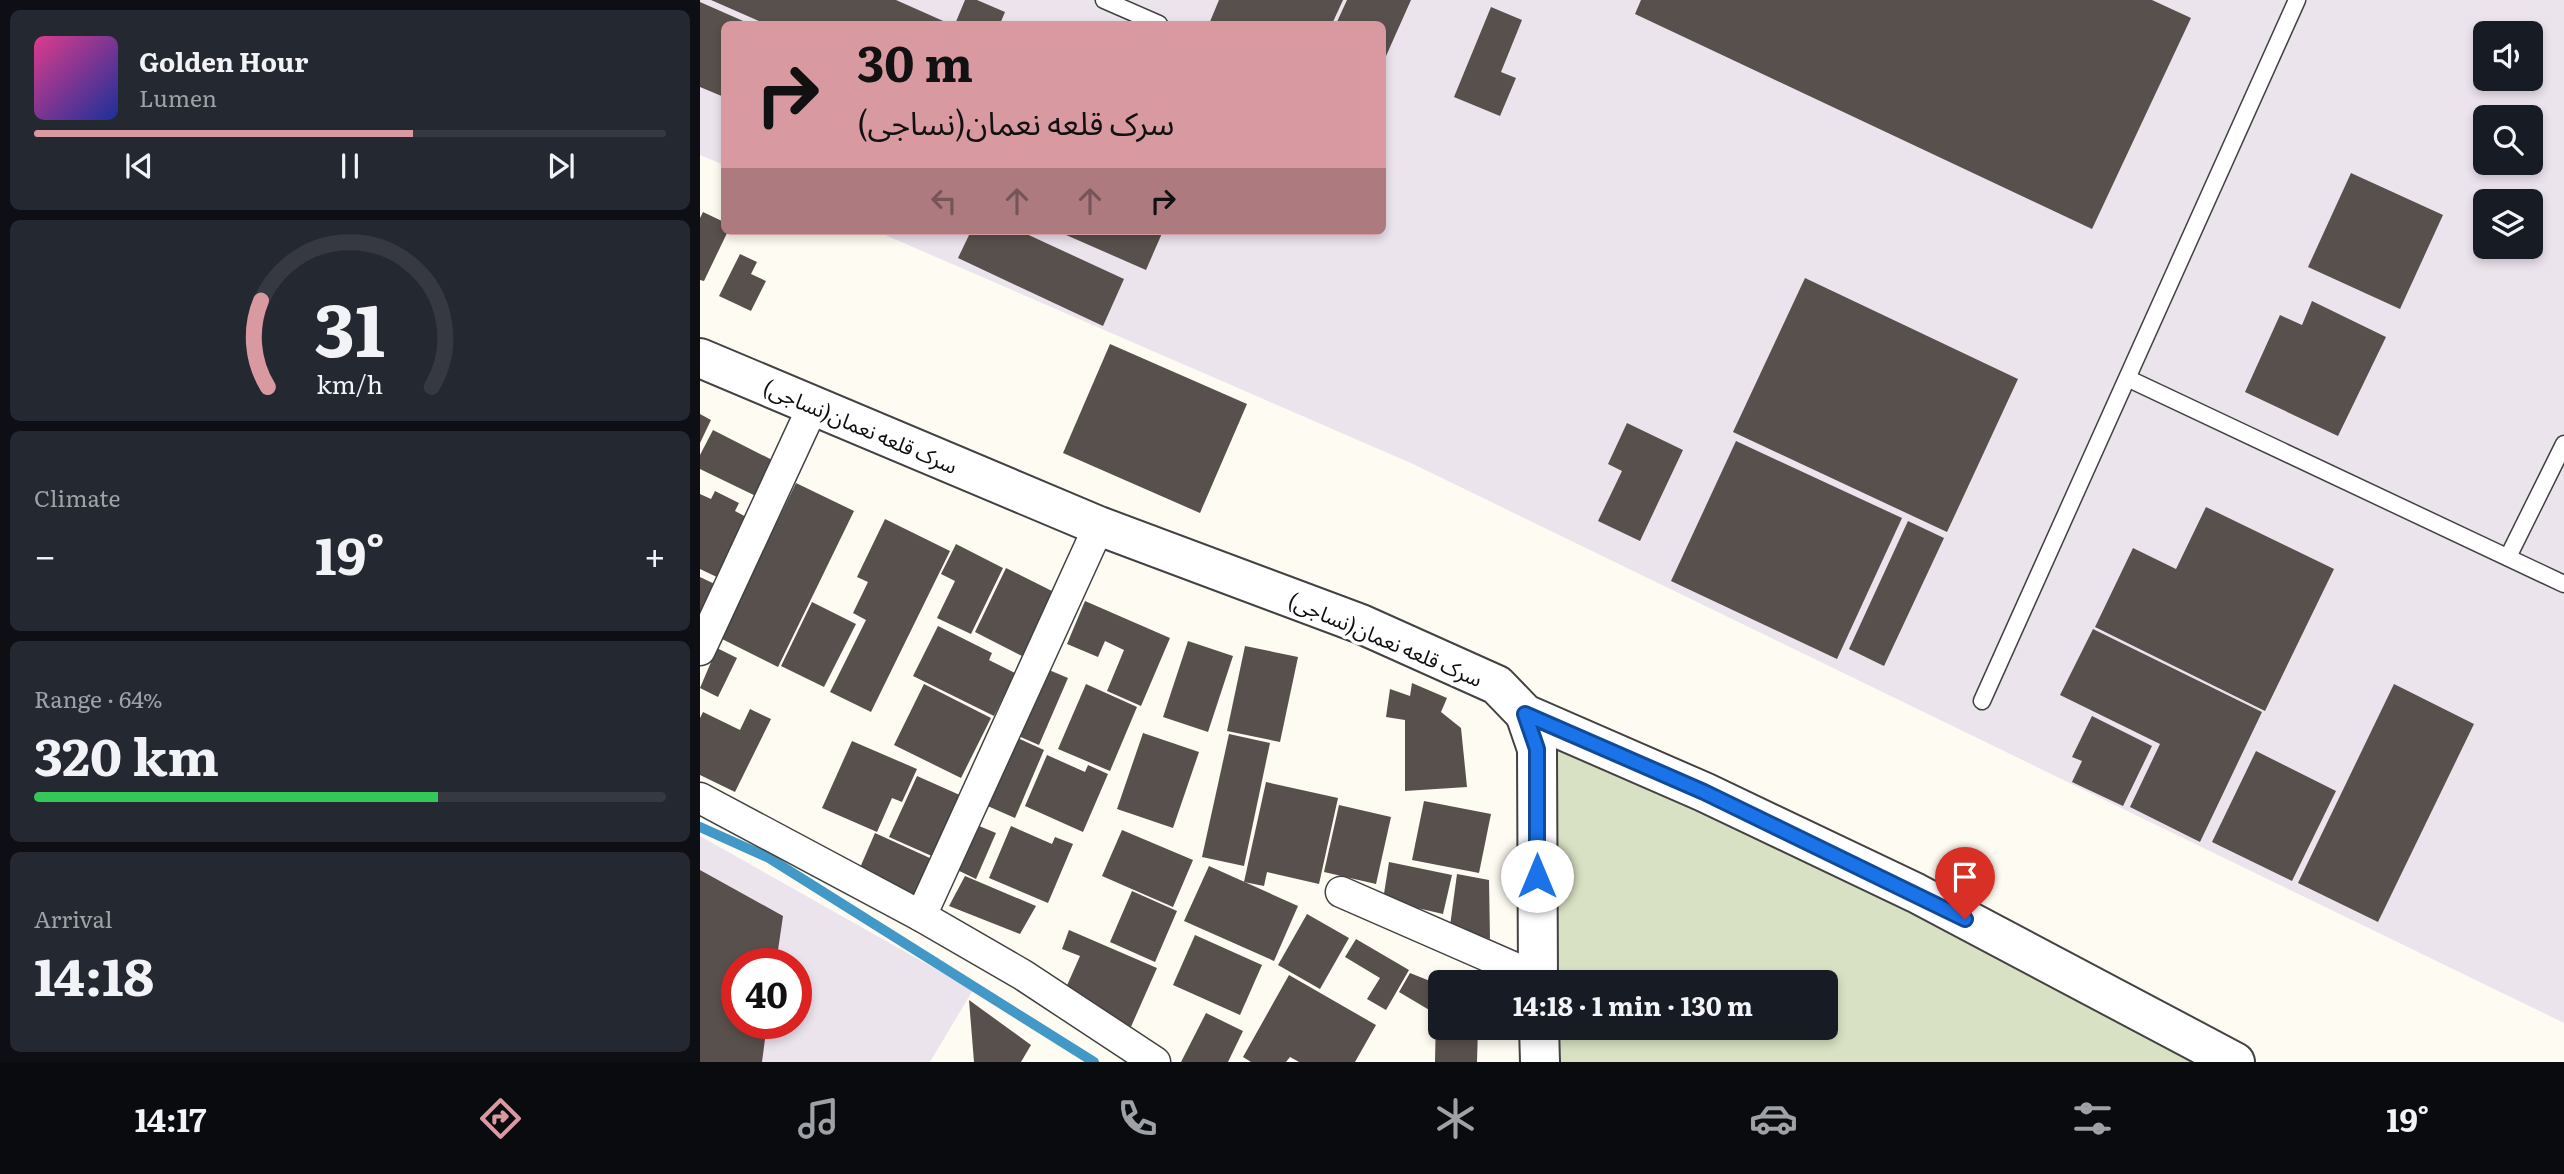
<!DOCTYPE html>
<html lang="en">
<head>
<meta charset="utf-8">
<style>
	:root { --surface:#171b24; --page:#242831; --text:#f1f3f6; --muted:#9ea1a6; --line:#363941; --accent:#d999a1 }
	body { margin:0; font-family:Literata,"Noto Sans Arabic",serif; background:var(--page); color:var(--text); height:100vh; display:flex; flex-direction:column; font-size:26px; white-space:nowrap }
	* { box-sizing:border-box; margin:0 }
	p { font-size:23px; color:var(--muted) }
	.icon { flex:none; width:38px; height:38px; fill:none; stroke:currentColor; stroke-width:2; stroke-linecap:round; stroke-linejoin:round }
	.map { position:relative; flex:1; overflow:hidden }
	.side { display:flex; flex-direction:column; gap:10px; padding:10px; background:#0d0f14; width:700px }
	.side>* { flex:none }
	.hud { position:absolute; left:21px; top:21px; width:665px; height:214px; border-radius:10px; box-shadow:0 4px 10px #0003; background:#d999a1; color:#111; overflow:hidden }
	.fabs { position:absolute; left:1773px; top:21px; display:grid; gap:14px }
	.fabs a { display:grid; place-items:center; width:70px; height:70px; border-radius:10px; background:var(--surface); box-shadow:0 4px 10px #0003; font-size:35px }
	.speed { position:absolute; left:21px; top:948px; display:flex; gap:14px; font-size:35px; font-weight:700; text-align:center }
	.speed>* { display:grid; place-content:center; width:91px; height:91px; border-radius:50%; background:var(--surface); box-shadow:0 4px 10px #0003; line-height:1 }
	.speed .limit { border:10px solid #d22; background:#fff; color:#111 }
	.pin { position:absolute; display:grid; place-items:center; width:60px; height:60px; color:#fff; margin:-72px -30px; border-radius:50% 50% 50% 0; rotate:-45deg; box-shadow:0 0 7px #0007 }
	.pin .icon { rotate:45deg }
	.me { position:absolute; width:77px; margin:-38px; rotate:0deg; stroke-linejoin:round; filter:drop-shadow(0 0 5px #0008) }
	.turn { display:flex; align-items:center; gap:24px; height:147px; padding:0 21px; font-size:32px }
	.turn .icon { width:91px; height:91px; stroke-width:2.5 }
	.turn b { display:block; font-size:49px; line-height:60px }
	.lanes { display:flex; align-items:center; height:66px; padding:0 21px; background:#0003; justify-content:center; gap:35px; direction:ltr }
	.lanes .off { opacity:.35 }
	.big { font-size:52px; font-weight:700; line-height:1.1 }
	.side .tile { flex:1; display:flex; flex-direction:column; justify-content:center; gap:10px; min-width:0; padding:0 24px; border-radius:10px; background:var(--page) }
	.side .dial { align-items:center; gap:0 }
	.dial svg { height:182px; overflow:visible; fill:none; stroke:var(--line); stroke-width:7; stroke-linecap:round; text-anchor:middle }
	.dial text { fill:var(--text); stroke:none }
	.song { display:flex; align-items:center; gap:21px }
	.cover { width:84px; height:84px; border-radius:10px; background:linear-gradient(135deg,hsl(330 70% 55%),hsl(230 70% 35%)) }
	.played { height:7px; border-radius:4px; background:linear-gradient(90deg,var(--accent) 60%,var(--line) 60%) }
	.keys { display:flex; justify-content:space-around; direction:ltr }
	.heat { display:flex; justify-content:space-between; align-items:center; font-size:38px; direction:ltr }
	.charge { height:10px; border-radius:5px; background:linear-gradient(90deg,#34c759 64%,var(--line) 0) }
	.trip { position:absolute; left:728px; top:970px; width:410px; height:70px; border-radius:10px; background:var(--surface); box-shadow:0 4px 10px #0003; font-weight:700; line-height:70px; text-align:center }
	.tab-bar { display:flex; height:112px; justify-content:space-around; align-items:center; background:#090b0e; color:var(--muted) }
	.tab-bar .icon { width:49px; height:49px }
	.tab-bar .active { color:var(--accent) }
	.tab-bar b { font-size:32px; color:var(--text) }
	main { display:flex; flex:1; min-height:0 }
	.map>svg:first-child { display:block }
</style>
</head>
<body>
<main>
<section class="side">
<div class="tile">
<div class="song"><i class="cover"></i><div><b>Golden Hour</b><p>Lumen</p></div></div>
<div class="played"></div>
<div class="keys"><svg class="icon" aria-label="previous" viewBox="0 0 24 24"><path d="M18 5L8 12l10 7zM5 5v14"/></svg><svg class="icon" aria-label="pause" viewBox="0 0 24 24"><path d="M8 5v14M16 5v14"/></svg><svg class="icon" aria-label="next" viewBox="0 0 24 24"><path d="M6 5l10 7-10 7zM19 5v14"/></svg></div>
</div>
<div class="tile dial"><svg viewBox="0 0 100 80">
<path d="M14 69A42 42 0 1 1 86 69"/>
<path d="M14 69A42 42 0 0 1 11 31" stroke="#d999a1"/>
<text x="50" y="56" font-size="32" font-weight="700">31</text>
<text x="50" y="72" font-size="11">km/h</text>
</svg></div>
<div class="tile"><p>Climate</p>
<div class="heat"><a>−</a><b class="big">19°</b><a>+</a></div>
</div>
<div class="tile"><p>Range · 64%</p><b class="big">320 km</b><div class="charge"></div></div>
<div class="tile"><p>Arrival</p><b class="big">14:18</b></div>
</section>
<div class="map">
<svg width="1864" height="1062" viewBox="0 0 1864 1062">
	<rect width="100%" height="100%" fill="#fefcf2"/>
	<!-- industrial -->
	<g fill="#ece4ed" fill-rule="evenodd">
		<path d="M0,0H1864V1023L713,464L176,231H682V24H24V165L0,155ZM1785,33H1830V79H1785ZM1785,117H1830V163H1785ZM1785,201H1830V247H1785Z"/>
		<path d="M0,836L273,990L230,1062H0ZM37,964H96V1024H37Z"/>
	</g>
	<!-- cemetery -->
	<polygon fill="#d8e1c3" points="862,731 1535,1062 840,1062 839,1027 1125,1027 1125,982 838,982 837,749"/>
	<g fill="none" stroke-linecap="round" stroke-linejoin="round">
		<!-- stream -->
		<polyline stroke="#4299c8" stroke-width="10" points="0,827 69,858 394,1062"/>
	</g>
	<!-- building -->
	<g fill="#58504c">
		<polygon points="11,0 196,0 250,24 66,24"/>
		<polygon points="265,0 277,0 305,12 300,24 255,24"/>
		<polygon points="519,0 643,0 632,24 509,24"/>
		<polygon points="647,0 711,0 682,65 682,24 636,24"/>
		<polygon points="941,0 1452,0 1491,18 1392,229 935,14"/>
		<polygon points="0,2 50,24 24,24 24,97 0,87"/>
		<polygon points="791,7 822,20 801,72 816,78 800,116 754,97"/>
		<polygon points="1651,173 1743,215 1700,309 1608,267"/>
		<polygon points="3,212 24,222 24,231 28,231 4,281 0,280 0,218"/>
		<polygon points="271,231 320,231 424,279 403,326 258,258"/>
		<polygon points="357,231 463,231 446,270"/>
		<polygon points="40,254 57,262 51,274 66,281 51,311 19,296"/>
		<polygon points="1105,278 1318,379 1247,532 1033,432"/>
		<polygon points="1612,301 1686,337 1638,436 1545,392 1580,315 1602,325"/>
		<polygon points="410,344 547,404 500,513 363,453"/>
		<polygon points="0,414 11,420 0,443"/>
		<polygon points="927,423 983,450 940,541 898,521 922,471 908,464"/>
		<polygon points="13,430 80,464 62,499 0,469 0,455"/>
		<polygon points="1036,441 1202,518 1137,659 971,581"/>
		<polygon points="96,483 154,511 78,667 20,638"/>
		<polygon points="15,491 39,503 35,511 50,519 21,579 0,569 0,494 11,499"/>
		<polygon points="1506,507 1634,569 1565,711 1395,627 1433,548 1476,569"/>
		<polygon points="185,519 250,551 171,712 130,692 166,620 153,613 168,582 157,577"/>
		<polygon points="1208,521 1244,538 1184,666 1149,649"/>
		<polygon points="256,544 303,568 271,634 237,618 255,581 241,574"/>
		<polygon points="306,568 356,593 324,657 275,632"/>
		<polygon points="0,577 21,587 0,629"/>
		<polygon points="385,601 470,638 441,706 407,691 424,650 405,641 398,657 367,644"/>
		<polygon points="112,602 156,624 124,687 81,666"/>
		<polygon points="238,626 292,653 289,660 315,673 294,716 213,676"/>
		<polygon points="1393,629 1562,712 1500,842 1430,807 1460,744 1360,695"/>
		<polygon points="488,641 533,656 508,732 463,717"/>
		<polygon points="545,646 598,657 580,742 527,731"/>
		<polygon points="17,648 37,658 18,697 0,688"/>
		<polygon points="342,667 368,678 339,745 314,734"/>
		<polygon points="712,683 747,698 741,712 761,728 767,787 705,791 705,720 686,717 690,689 710,696"/>
		<polygon points="224,684 291,718 261,778 194,745"/>
		<polygon points="386,684 437,707 410,771 358,749"/>
		<polygon points="1694,684 1774,724 1678,922 1598,883"/>
		<polygon points="50,709 71,719 35,792 0,775 0,718 3,712 40,730"/>
		<polygon points="1392,716 1452,746 1423,806 1372,782 1382,761 1372,757"/>
		<polygon points="443,733 499,752 473,828 417,809"/>
		<polygon points="529,734 570,743 544,866 502,857"/>
		<polygon points="313,736 344,750 315,818 283,804"/>
		<polygon points="152,741 217,769 202,802 192,798 177,832 122,808"/>
		<polygon points="1556,751 1636,791 1592,881 1512,842"/>
		<polygon points="347,755 385,772 388,765 408,774 383,832 325,806"/>
		<polygon points="217,776 262,796 234,857 189,837"/>
		<polygon points="566,782 638,798 619,884 567,872 564,886 544,882"/>
		<polygon points="724,801 791,814 779,873 712,860"/>
		<polygon points="639,805 691,817 676,884 624,872"/>
		<polygon points="272,823 296,833 276,879 253,868"/>
		<polygon points="311,826 352,844 355,837 373,844 348,903 289,878"/>
		<polygon points="422,830 493,860 473,907 402,876"/>
		<polygon points="175,833 232,859 213,899 159,870"/>
		<polygon points="689,862 752,875 743,914 683,900"/>
		<polygon points="509,866 598,906 574,961 484,921"/>
		<polygon points="0,870 83,916 76,964 37,964 37,1024 67,1024 62,1062 0,1062"/>
		<polygon points="757,874 789,880 790,939 750,926"/>
		<polygon points="265,876 336,906 320,934 249,906"/>
		<polygon points="432,891 477,911 455,962 410,942"/>
		<polygon points="607,914 649,938 620,989 578,965"/>
		<polygon points="369,930 457,968 430,1029 365,990 380,956 362,949"/>
		<polygon points="495,935 562,965 540,1015 473,985"/>
		<polygon points="656,939 709,970 686,1010 667,999 680,978 645,957"/>
		<polygon points="710,973 740,985 740,1027 778,1027 777,1062 735,1062 736,1014 699,992"/>
		<polygon points="589,975 676,1025 655,1062 599,1062 590,1057 586,1062 551,1062 543,1057"/>
		<polygon points="269,1000 331,1045 321,1062 274,1062"/>
		<polygon points="506,1013 543,1031 528,1062 481,1062"/>
	</g>
	<g fill="none" stroke-linecap="round" stroke-linejoin="round">
		<defs>
			<g id="service">
				<polyline points="404,0 459,24"/>
				<polyline points="1429,379 1864,584"/>
				<polyline points="1808,557 1864,444"/>
				<polyline points="1282,701 1597,0"/>
			</g>
			<g id="minor">
				<polyline points="0,650 114,404"/>
				<polyline points="0,798 221,916 323,975 455,1062"/>
				<polyline points="641,892 838,978"/>
				<polyline points="221,916 399,526"/>
			</g>
			<g id="tertiary">
				<polyline points="0,358 399,526 661,624 797,685 825,714 1004,792 1216,893 1535,1062"/>
				<polyline points="825,714 837,749 838,982"/>
				<polyline points="839,1027 840,1062"/>
			</g>
		</defs>
		<!-- service casing -->
		<use href="#service" stroke="#424242" stroke-width="19"/>
		<!-- minor casing -->
		<use href="#minor" stroke="#424242" stroke-width="33"/>
		<!-- tertiary casing -->
		<use href="#tertiary" stroke="#424242" stroke-width="42"/>
		<!-- service -->
		<use href="#service" stroke="#fff" stroke-width="16"/>
		<!-- minor -->
		<use href="#minor" stroke="#fff" stroke-width="30"/>
		<!-- tertiary -->
		<use href="#tertiary" stroke="#fff" stroke-width="38"/>
	</g>
	<g fill="none" stroke-linecap="round" stroke-linejoin="round">
		<defs>
			<polyline id="route" points="837,876 837,749 825,714 1004,792 1265,919"/>
		</defs>
		<!-- route casing -->
		<use href="#route" stroke="#114b97" stroke-width="18"/>
		<!-- route -->
		<use href="#route" stroke="#1a73e8" stroke-width="12"/>
	</g>
	<g text-anchor="middle" dominant-baseline="central" stroke-width="7" stroke-linejoin="round" paint-order="stroke">
		<!-- street labels -->
		<g font-size="21" fill="#0f0f0f" stroke="#fff">
			<text transform="translate(161 425) rotate(23)">سرک قلعه نعمان(نساجی)</text>
			<text transform="translate(686 638) rotate(23)">سرک قلعه نعمان(نساجی)</text>
		</g>
	</g>
</svg>
<div class="fabs">
<a><svg class="icon" aria-label="sound" viewBox="0 0 24 24"><path d="M4 9h4l5-4v14l-5-4H4zM17 9q2 3 0 6"/></svg></a>
<a><svg class="icon" aria-label="search" viewBox="0 0 24 24"><circle cx="10" cy="10" r="6"/><path d="M15 15l6 6"/></svg></a>
<a><svg class="icon" aria-label="layers" viewBox="0 0 24 24"><path d="M12 4l9 5-9 5-9-5zM3 14l9 5 9-5"/></svg></a>
</div>
<div class="speed"><div class="limit">40</div></div>
<div class="pin" style="left:1265px;top:919px;background:#d93025"><svg class="icon" aria-label="arrive" viewBox="0 0 24 24"><path d="M6 21V4h12l-3 4 3 4H6"/></svg></div>
<svg class="me" style="left:837px;top:876px" viewBox="-20 -20 40 40"><circle r="19" fill="#fff"/><path d="M0-13L10 11 0 6-10 11z" fill="#1a73e8"/></svg>
<div class="trip">14:18 · 1 min · 130 m</div>
<div class="hud">
<div class="turn"><svg class="icon" aria-label="right" viewBox="0 0 24 24"><path d="M7 20v-9h11M14 6l5 5-5 5"/></svg><div><b>30 m</b>سرک قلعه نعمان(نساجی)</div></div>
<div class="lanes"><svg class="icon off" aria-label="left" viewBox="0 0 24 24"><path d="M17 20v-9H6M10 6l-5 5 5 5"/></svg><svg class="icon off" aria-label="ahead" viewBox="0 0 24 24"><path d="M12 20V5M6 11l6-6 6 6"/></svg><svg class="icon off" aria-label="ahead" viewBox="0 0 24 24"><path d="M12 20V5M6 11l6-6 6 6"/></svg><svg class="icon" aria-label="right" viewBox="0 0 24 24"><path d="M7 20v-9h11M14 6l5 5-5 5"/></svg></div>
</div>
</div>
</main>
<nav class="tab-bar">
<b>14:17</b>
<svg class="icon active" aria-label="directions" viewBox="0 0 24 24"><path d="M12 3l9 9-9 9-9-9zM9 14v-3h6M13 9l2 2-2 2"/></svg>
<svg class="icon" aria-label="music" viewBox="0 0 24 24"><path d="M9 18V5l10-2v13"/><circle cx="6" cy="18" r="3"/><circle cx="16" cy="16" r="3"/></svg>
<svg class="icon" aria-label="phone" viewBox="0 0 24 24"><path d="M5 4h4l2 5-3 2q2 4 5 5l2-3 5 2v4C11 20 4 13 5 4z"/></svg>
<svg class="icon" aria-label="climate" viewBox="0 0 24 24"><path d="M12 3v18M4 7l16 10M4 17L20 7"/></svg>
<svg class="icon" aria-label="car" viewBox="0 0 24 24"><path d="M5 17H2v-5l4-1 3-4h7l3 4 3 1v5h-3M9 17h6M6 11h13"/><circle cx="7" cy="17" r="2"/><circle cx="17" cy="17" r="2"/></svg>
<svg class="icon" aria-label="filters" viewBox="0 0 24 24"><path d="M4 7h16M4 17h16"/><circle cx="9" cy="7" r="2"/><circle cx="15" cy="17" r="2"/></svg>
<b>19°</b>
</nav>
</body>
</html>
